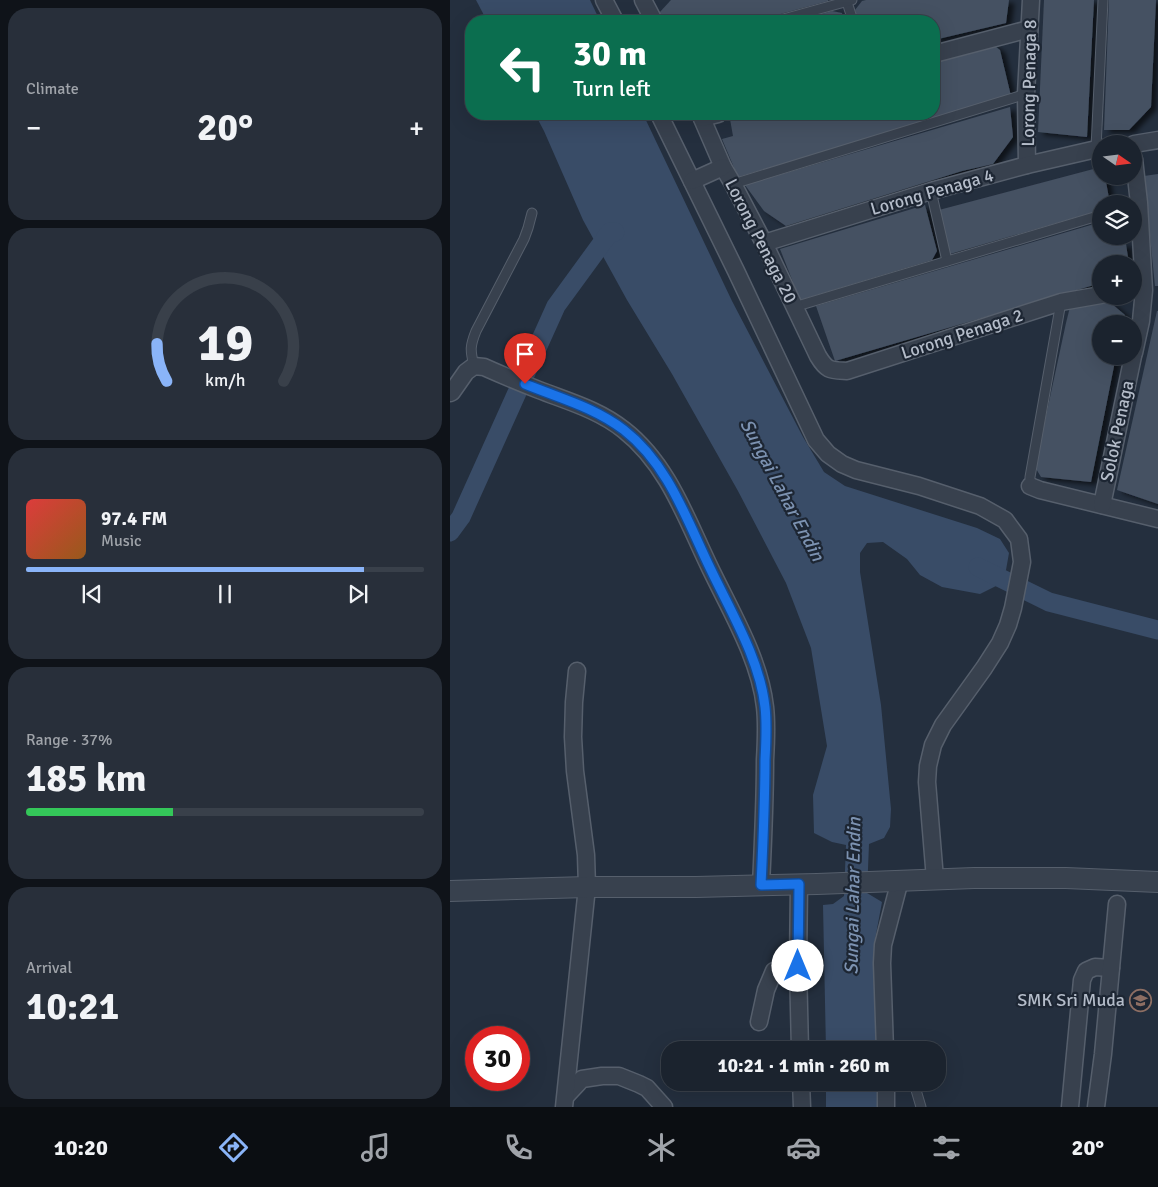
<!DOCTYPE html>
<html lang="en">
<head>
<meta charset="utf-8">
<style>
	:root { --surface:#1b232e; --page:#282f3a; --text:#f1f3f6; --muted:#a0a4aa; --line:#39404a; --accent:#8ab4f8 }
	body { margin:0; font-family:Signika,sans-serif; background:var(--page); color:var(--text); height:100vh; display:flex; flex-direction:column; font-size:19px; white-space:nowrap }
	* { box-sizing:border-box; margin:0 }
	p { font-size:16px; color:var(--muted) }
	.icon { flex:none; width:28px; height:28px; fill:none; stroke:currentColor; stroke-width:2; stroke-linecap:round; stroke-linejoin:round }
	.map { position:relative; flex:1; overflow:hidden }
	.side { display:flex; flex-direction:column; gap:8px; padding:8px; background:#0f1319; width:450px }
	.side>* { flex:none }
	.guide { position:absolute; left:15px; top:15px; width:475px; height:105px; border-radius:20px; box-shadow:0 5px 20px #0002,0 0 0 1px var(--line); background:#0b6e4f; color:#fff; overflow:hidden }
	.needle { width:32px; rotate:104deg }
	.fabs { position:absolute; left:642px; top:135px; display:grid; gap:10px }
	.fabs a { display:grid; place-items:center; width:50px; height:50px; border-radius:50%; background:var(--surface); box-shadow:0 5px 20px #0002,0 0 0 1px var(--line); font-size:25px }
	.speed { position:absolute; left:15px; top:1026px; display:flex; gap:10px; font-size:25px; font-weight:700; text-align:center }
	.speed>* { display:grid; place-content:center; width:65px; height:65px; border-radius:50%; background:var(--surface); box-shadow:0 5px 20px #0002,0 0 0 1px var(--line); line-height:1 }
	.speed .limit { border:8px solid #d22; background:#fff; color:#111 }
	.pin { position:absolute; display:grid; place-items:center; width:42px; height:42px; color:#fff; margin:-51px -21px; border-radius:50% 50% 50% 0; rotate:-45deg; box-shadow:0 0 5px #0007 }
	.pin .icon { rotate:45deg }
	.me { position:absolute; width:55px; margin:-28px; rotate:0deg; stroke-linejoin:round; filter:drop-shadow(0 0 4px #0008) }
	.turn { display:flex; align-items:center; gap:18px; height:105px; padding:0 25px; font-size:22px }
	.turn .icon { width:65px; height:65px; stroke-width:2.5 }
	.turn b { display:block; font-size:35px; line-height:42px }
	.big { font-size:38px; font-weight:700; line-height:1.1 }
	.side .card { flex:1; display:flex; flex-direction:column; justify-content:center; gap:8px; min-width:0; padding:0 18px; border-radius:20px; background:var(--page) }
	.side .dial { align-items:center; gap:0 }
	.dial svg { height:130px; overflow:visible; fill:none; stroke:var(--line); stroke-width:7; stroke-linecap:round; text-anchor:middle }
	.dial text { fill:var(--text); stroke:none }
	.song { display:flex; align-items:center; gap:15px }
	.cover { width:60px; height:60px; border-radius:8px; background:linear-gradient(135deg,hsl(0 70% 55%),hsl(30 70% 35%)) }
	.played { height:5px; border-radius:2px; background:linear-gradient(90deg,var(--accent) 85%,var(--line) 85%) }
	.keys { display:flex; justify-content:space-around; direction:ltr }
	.heat { display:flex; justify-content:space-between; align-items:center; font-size:28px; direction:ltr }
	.charge { height:8px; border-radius:4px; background:linear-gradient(90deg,#34c759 37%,var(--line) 0) }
	.trip { position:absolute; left:211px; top:1041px; width:285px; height:50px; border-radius:20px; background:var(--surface); box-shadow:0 5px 20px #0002,0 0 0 1px var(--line); font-weight:700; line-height:50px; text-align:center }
	.tab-bar { display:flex; height:80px; justify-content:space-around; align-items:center; background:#0b0e12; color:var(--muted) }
	.tab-bar .icon { width:35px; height:35px }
	.tab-bar .selected { color:var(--accent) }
	.tab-bar b { font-size:22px; color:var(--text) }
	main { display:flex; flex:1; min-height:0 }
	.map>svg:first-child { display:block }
</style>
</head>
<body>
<main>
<section class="side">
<div class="card"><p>Climate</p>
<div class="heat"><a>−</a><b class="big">20°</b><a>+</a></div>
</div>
<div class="card dial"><svg viewBox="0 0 100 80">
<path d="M14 69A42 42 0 1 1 86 69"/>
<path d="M14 69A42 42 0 0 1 8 46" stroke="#8ab4f8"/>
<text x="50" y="56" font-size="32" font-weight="700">19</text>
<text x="50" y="72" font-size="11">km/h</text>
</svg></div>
<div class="card">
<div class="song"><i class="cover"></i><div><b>97.4 FM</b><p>Music</p></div></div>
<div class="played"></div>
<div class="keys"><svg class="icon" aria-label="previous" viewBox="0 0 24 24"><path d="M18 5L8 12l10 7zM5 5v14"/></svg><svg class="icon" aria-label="pause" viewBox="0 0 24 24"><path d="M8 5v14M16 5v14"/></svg><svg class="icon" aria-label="next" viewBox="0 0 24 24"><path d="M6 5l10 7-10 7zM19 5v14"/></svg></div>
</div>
<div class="card"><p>Range · 37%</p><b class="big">185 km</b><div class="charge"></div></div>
<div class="card"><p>Arrival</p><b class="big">10:21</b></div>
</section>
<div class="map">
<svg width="708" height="1107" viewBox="0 0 708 1107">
	<defs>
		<filter id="shadow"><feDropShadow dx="5.5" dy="3" stdDeviation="2.5" flood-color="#0009"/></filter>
	</defs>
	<rect width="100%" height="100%" fill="#242f3e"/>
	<!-- water -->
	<g fill="#394c67">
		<polygon points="26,0 140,0 150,21 37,21"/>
		<polygon points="85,114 193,114 282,301 353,437 374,472 395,486 527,528 550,539 559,553 556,570 546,586 530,594 492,587 470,575 457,559 433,542 417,543 410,553 410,572 431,705 441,809 440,827 434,838 419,844 417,893 432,902 424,945 427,1050 376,1050 373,905 383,904 394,896 396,845 382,842 364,833 363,795 377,746 361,648 336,583 288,491 222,374 177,300 133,220 94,131"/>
		<polygon points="376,1083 428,1083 429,1107 376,1107"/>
	</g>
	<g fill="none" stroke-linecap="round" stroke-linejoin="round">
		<!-- canal -->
		<g stroke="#394c67" stroke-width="19">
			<polyline points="0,532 11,517 106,306 160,232 165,232"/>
			<polyline points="528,567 599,602 708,630"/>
		</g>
	</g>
	<!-- building -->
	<g fill="#455162" filter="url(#shadow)">
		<polygon points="221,0 378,0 378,1 305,21 212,21 209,13"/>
		<polygon points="416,0 559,0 556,23 484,40 484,21 408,21 405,10 412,1"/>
		<polygon points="594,0 644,0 637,137 588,132"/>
		<polygon points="659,0 706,0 701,107 679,130 654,130"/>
		<polygon points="382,11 392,13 393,21 349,21"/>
		<polygon points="542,44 550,50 561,96 288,177 272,139 283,136 280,119 297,114 484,114 484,60"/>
		<polygon points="560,107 563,137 543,164 512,171 336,226 314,211 295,185"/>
		<polygon points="651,167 651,176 655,176 660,204 651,204 651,210 500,254 489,210"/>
		<polygon points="708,174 708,286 705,286 694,176"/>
		<polygon points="475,205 487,251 482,260 350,300 330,249"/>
		<polygon points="651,222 651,236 664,236 665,245 676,244 679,264 651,264 651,283 385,361 366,306"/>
		<polygon points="644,300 662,304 675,315 673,324 651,324 651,356 666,356 641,482 591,477 585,467 616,323 620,307"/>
		<polygon points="707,311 708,311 708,504 667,490"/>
	</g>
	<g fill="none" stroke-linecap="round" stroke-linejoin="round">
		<defs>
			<g id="service">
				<polyline points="397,2 403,21"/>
				<polyline points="326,21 402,0"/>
				<polyline points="646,148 653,0"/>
				<polyline points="283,184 576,94"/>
				<polyline points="481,191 497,261"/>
				<polyline points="344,307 651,215"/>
				<path d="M24,366C20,350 20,346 26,331L74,239L78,228L82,213"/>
				<polyline points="580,486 580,477 611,302"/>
				<polyline points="462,1082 466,1090 471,1107"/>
			</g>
			<g id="minor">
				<polyline points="154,0 165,21"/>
				<polyline points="193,0 204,21"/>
				<polyline points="484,54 579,29"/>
				<polyline points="209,114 286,271 366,440 378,454 392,464 406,470 469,486 530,506 555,520 569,539 572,562 563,608 558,625 550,643 534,668 493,725 483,745 478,766 477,782 485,879"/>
				<path d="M250,114L273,167L283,184L314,243L368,356C377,371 380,370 397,371L611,302L651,295"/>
				<polyline points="252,118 268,114"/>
				<polyline points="684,144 708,140"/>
				<polyline points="684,159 689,203 694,290 691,321 684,353"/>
				<polyline points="577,165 576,94 581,0"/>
				<polyline points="242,181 273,167"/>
				<polyline points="314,243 481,191 577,165 651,148"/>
				<path d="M0,393L2,392L16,372L24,366L34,367C52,375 71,383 89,390C120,402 149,410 174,430C220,466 238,524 263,574C283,615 310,661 315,707C317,724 316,743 315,760C315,802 313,843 311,885"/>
				<polyline points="580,486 590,490 708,519"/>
				<polyline points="652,505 683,356"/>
				<polyline points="349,884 348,966 350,1050"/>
				<polyline points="309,1022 316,990 324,971 348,966"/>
				<polyline points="435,1050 432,963 433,945 450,880"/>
				<polyline points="351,1082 352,1107"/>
				<polyline points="436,1082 436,1107"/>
				<polyline points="116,1096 132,1079 152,1076 169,1076 189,1084 197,1088 214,1107"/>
				<polyline points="114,1107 137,887 136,855 125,771 123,737 124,702 127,671"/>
				<polyline points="620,1107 632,980 636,971 645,967 661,968"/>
				<polyline points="646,1107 653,1054 667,904"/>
			</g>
			<polyline id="tertiary" points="0,891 137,887 246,887 367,884 524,878 616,878 708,882"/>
		</defs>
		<!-- service casing -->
		<use href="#service" stroke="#565f6c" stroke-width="11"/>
		<!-- minor casing -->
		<use href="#minor" stroke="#565f6c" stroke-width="19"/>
		<!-- tertiary casing -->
		<use href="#tertiary" stroke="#565f6c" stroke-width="22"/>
		<!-- service -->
		<use href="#service" stroke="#38414e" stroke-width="9"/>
		<!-- minor -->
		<use href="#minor" stroke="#38414e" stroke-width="16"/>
		<!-- tertiary -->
		<use href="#tertiary" stroke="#38414e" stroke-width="20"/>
	</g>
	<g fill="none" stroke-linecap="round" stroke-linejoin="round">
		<defs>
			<path id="route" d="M75,384C109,398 144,407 174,430C219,465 237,521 261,570C281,612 310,660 315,707C317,724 316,742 315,760C315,801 313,843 311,885L349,884L348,966"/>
		</defs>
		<!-- route casing -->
		<use href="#route" stroke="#114b97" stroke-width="12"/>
		<!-- route -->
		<use href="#route" stroke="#1a73e8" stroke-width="9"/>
	</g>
	<!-- icons -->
	<defs>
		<symbol id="school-ring" viewBox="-11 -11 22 22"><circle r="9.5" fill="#1d2633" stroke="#8d6e63" stroke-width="1.5"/><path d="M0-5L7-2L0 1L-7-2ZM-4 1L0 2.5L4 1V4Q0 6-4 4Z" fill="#8d6e63"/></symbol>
	</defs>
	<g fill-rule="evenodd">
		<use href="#school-ring" x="678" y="988" width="25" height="25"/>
	</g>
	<g text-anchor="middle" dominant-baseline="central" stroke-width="4.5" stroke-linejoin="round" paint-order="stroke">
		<!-- street labels -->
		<g font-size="18" fill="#b4bcc9" stroke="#1d2633">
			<text transform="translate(579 83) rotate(-89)">Lorong Penaga 8</text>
			<text transform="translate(482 192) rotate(-16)">Lorong Penaga 4</text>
			<text transform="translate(311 241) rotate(63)">Lorong Penaga 20</text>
			<text transform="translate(512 334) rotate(-18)">Lorong Penaga 2</text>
			<text transform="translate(667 431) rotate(-78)">Solok Penaga</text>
		</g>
		<!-- poi labels -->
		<g font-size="18" fill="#b4bcc9" stroke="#1d2633" text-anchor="end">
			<text x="675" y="1000">SMK Sri Muda</text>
		</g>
		<!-- water labels -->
		<g font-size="19" font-style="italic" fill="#7c92b1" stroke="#1d2633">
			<text transform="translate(332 490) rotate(62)">Sungai Lahar Endin</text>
			<text transform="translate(403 896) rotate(-89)">Sungai Lahar Endin</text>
		</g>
	</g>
</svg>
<div class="fabs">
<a><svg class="needle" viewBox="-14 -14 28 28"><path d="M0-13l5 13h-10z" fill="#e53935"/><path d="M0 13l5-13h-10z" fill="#a0a4aa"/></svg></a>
<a><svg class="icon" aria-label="layers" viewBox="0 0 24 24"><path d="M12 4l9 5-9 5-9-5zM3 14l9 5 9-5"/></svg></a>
<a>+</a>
<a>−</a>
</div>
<div class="speed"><div class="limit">30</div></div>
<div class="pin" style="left:75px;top:384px;background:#d93025"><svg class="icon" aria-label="arrive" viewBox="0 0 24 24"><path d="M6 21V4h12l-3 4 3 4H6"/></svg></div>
<svg class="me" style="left:348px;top:966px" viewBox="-20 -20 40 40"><circle r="19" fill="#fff"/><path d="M0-13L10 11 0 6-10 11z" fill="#1a73e8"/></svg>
<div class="trip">10:21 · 1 min · 260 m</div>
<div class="guide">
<div class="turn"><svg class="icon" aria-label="left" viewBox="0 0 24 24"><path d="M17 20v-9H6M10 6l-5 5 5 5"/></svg><div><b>30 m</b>Turn left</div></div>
</div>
</div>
</main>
<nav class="tab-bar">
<b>10:20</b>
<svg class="icon selected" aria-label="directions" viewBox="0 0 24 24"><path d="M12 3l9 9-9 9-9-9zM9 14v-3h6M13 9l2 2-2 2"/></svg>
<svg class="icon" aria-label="music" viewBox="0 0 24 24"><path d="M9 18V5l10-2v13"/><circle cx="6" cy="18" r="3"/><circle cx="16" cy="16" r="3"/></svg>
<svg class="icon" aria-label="phone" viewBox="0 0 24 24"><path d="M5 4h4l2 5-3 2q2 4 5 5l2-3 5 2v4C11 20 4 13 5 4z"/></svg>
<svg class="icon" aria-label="climate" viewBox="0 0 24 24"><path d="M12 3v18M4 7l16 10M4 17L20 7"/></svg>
<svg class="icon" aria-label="car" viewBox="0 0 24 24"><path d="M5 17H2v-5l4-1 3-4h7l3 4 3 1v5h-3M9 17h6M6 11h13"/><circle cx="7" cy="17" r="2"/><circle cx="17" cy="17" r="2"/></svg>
<svg class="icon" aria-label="filters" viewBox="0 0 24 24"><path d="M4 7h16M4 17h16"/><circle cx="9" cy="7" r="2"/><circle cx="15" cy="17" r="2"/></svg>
<b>20°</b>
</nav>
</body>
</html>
